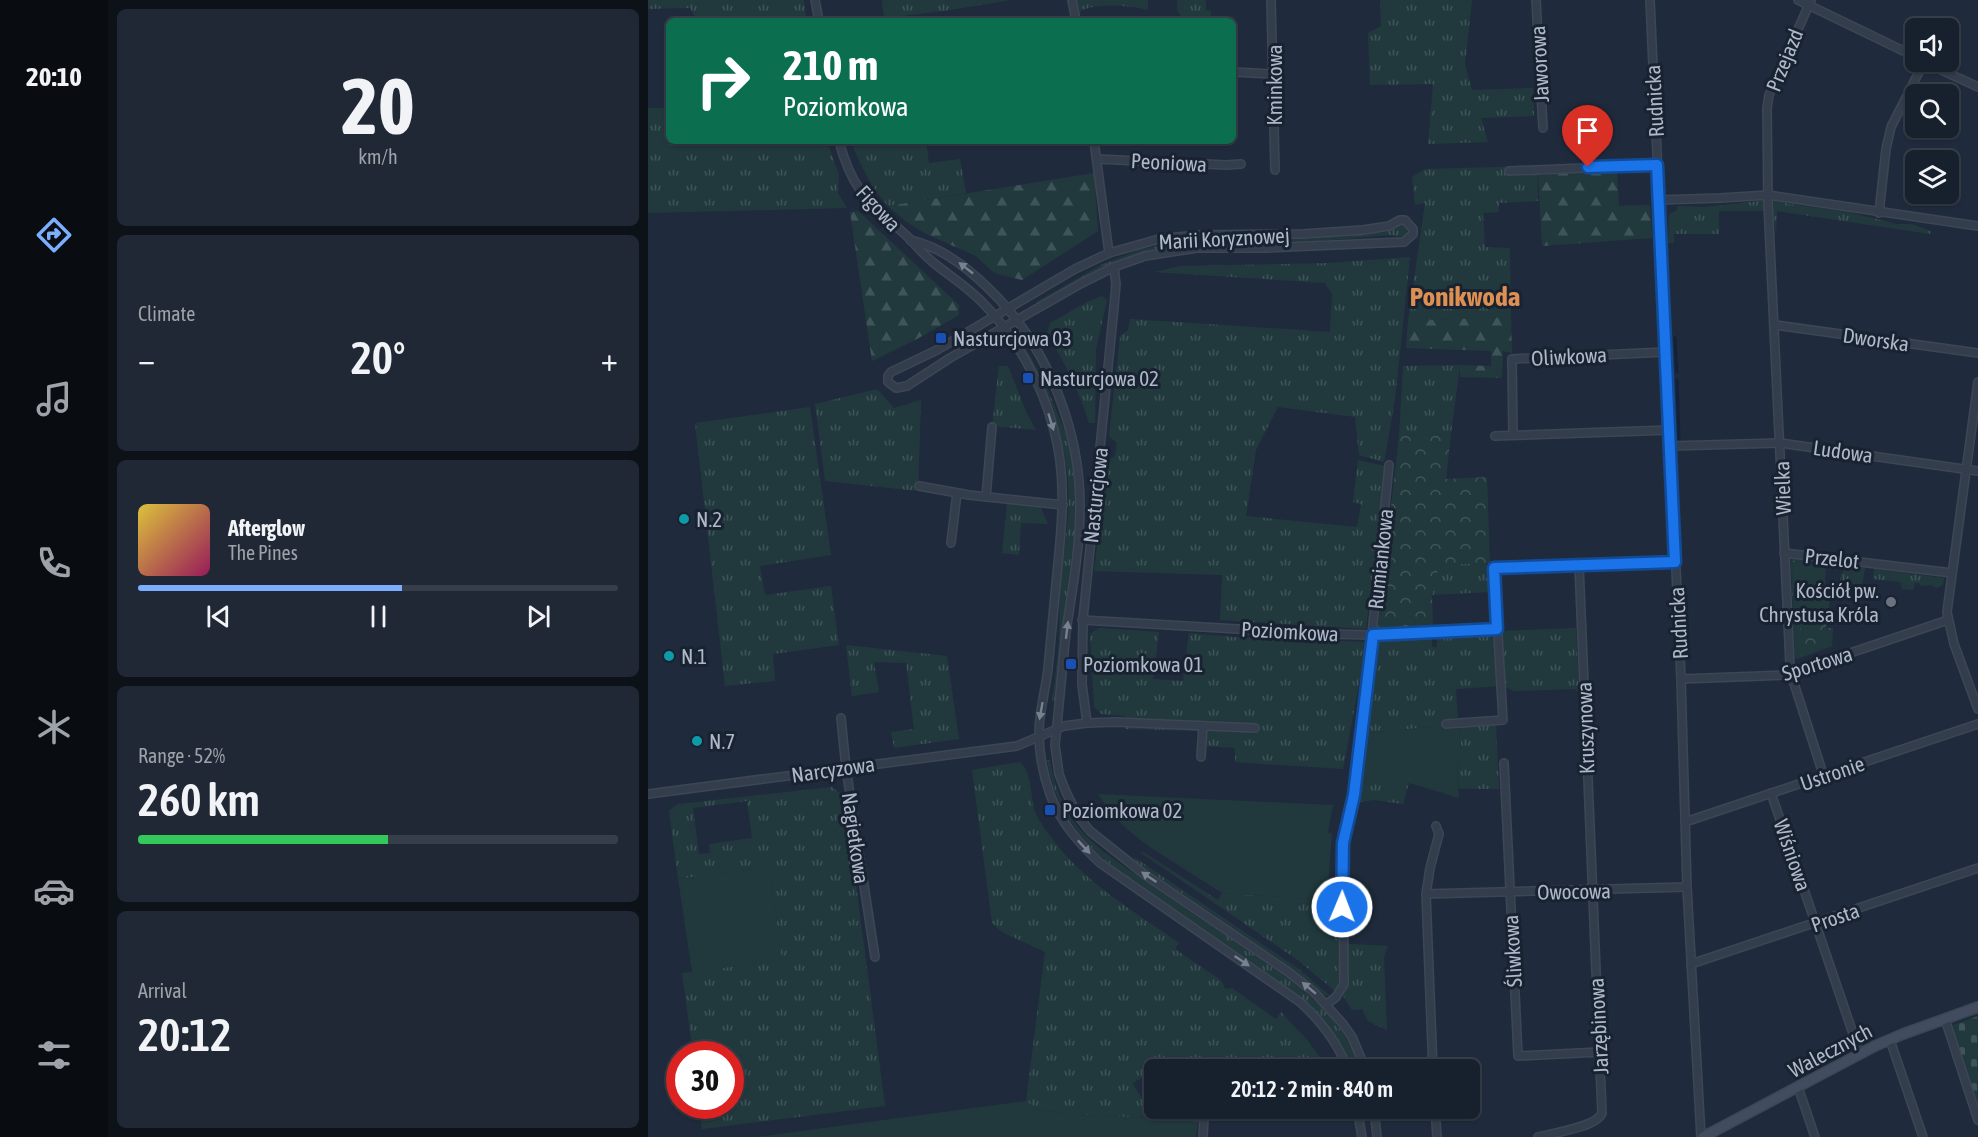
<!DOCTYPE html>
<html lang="en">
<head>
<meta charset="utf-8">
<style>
	:root { --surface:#17202d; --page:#202835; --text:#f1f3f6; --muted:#9ea3aa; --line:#363e49; --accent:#7caeff }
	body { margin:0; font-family:"Asap Condensed",sans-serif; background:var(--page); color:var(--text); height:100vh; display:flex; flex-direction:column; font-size:22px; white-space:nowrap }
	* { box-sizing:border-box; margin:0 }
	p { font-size:20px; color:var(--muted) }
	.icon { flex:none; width:33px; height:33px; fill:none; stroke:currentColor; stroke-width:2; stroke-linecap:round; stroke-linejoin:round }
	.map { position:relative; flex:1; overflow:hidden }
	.side { display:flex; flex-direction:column; gap:9px; padding:9px; background:#0d1219; width:540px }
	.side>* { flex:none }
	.top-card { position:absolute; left:18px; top:18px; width:570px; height:126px; border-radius:9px; box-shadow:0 2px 4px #0004,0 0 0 2px var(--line); background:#0b6e4f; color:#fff; overflow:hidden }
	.buttons { position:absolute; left:1257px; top:18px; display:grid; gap:12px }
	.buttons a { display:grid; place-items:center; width:54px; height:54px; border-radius:9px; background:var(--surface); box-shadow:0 2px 4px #0004,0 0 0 2px var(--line); font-size:30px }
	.speed { position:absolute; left:18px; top:1041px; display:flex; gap:12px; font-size:30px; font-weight:700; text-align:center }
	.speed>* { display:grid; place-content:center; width:78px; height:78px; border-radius:50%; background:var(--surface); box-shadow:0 2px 4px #0004,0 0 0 2px var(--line); line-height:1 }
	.speed .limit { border:9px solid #d22; background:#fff; color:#111 }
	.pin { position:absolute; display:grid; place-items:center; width:51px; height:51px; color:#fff; margin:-62px -26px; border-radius:50% 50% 50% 0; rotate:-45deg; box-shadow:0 0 6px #0007 }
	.pin .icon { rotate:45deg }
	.me { position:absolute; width:66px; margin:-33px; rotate:1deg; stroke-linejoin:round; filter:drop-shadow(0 0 4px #0008) }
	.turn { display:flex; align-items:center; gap:21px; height:126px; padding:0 18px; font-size:27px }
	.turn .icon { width:78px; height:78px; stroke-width:2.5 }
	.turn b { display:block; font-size:42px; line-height:51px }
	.big { font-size:45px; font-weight:600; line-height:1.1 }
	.side .card { flex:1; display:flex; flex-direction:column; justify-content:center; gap:9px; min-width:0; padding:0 21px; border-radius:9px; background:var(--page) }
	.side .dial { align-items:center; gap:0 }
	.dial b { font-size:78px; line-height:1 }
	.song { display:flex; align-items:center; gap:18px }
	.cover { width:72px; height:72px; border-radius:9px; background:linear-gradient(135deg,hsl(50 70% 55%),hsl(330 70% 35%)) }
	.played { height:6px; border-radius:3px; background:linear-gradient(90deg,var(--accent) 55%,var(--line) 55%) }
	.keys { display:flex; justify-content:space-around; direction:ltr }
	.heat { display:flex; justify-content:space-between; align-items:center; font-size:33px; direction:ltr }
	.charge { height:9px; border-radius:4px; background:linear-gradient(90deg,#34c759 52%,var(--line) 0) }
	.trip { position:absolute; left:496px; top:1059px; width:336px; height:60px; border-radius:9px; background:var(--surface); box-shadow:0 2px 4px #0004,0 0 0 2px var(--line); font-weight:600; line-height:60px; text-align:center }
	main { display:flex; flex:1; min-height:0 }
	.dock { display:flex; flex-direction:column; width:108px; justify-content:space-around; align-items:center; background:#090d12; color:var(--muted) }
	.dock .icon { width:42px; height:42px }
	.dock .active { color:var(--accent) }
	.dock b { font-size:27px; color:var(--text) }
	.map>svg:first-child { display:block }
</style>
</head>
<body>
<main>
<nav class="dock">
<b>20:10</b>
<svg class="icon active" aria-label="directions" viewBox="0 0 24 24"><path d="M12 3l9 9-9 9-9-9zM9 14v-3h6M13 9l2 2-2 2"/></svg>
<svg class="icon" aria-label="music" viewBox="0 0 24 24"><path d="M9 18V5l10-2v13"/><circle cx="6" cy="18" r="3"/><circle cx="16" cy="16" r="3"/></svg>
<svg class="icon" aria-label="phone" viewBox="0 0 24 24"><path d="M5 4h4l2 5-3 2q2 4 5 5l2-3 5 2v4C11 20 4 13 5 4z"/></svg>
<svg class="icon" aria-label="climate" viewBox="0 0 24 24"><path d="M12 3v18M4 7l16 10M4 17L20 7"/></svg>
<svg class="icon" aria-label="car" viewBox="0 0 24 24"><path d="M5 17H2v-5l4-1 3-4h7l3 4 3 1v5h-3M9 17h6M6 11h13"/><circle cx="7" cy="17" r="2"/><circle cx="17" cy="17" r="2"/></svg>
<svg class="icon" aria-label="filters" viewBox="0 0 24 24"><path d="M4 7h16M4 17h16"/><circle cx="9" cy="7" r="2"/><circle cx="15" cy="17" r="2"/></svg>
</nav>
<section class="side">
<div class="card dial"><b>20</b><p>km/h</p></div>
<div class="card"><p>Climate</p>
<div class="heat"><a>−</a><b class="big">20°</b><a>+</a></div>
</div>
<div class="card">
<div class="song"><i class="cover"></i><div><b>Afterglow</b><p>The Pines</p></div></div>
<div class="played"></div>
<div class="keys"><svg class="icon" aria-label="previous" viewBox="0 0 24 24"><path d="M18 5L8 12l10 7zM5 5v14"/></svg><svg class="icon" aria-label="pause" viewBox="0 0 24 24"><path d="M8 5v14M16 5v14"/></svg><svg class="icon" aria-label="next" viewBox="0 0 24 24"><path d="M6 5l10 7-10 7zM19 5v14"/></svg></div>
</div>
<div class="card"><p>Range · 52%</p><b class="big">260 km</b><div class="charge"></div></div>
<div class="card"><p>Arrival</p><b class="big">20:12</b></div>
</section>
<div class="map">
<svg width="1330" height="1137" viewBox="0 0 1330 1137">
	<defs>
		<pattern id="grass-tufts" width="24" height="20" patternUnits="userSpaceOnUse" patternTransform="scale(1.5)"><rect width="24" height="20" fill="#21393d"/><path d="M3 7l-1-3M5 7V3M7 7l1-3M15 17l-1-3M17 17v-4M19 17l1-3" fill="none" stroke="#3f5458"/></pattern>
		<pattern id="forest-firs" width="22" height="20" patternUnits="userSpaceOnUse" patternTransform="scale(1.5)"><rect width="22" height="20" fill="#21393d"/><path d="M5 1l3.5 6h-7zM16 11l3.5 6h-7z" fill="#3f5458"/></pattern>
		<pattern id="cemetery-stones" width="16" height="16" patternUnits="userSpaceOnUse" patternTransform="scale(1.5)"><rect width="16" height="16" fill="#21393d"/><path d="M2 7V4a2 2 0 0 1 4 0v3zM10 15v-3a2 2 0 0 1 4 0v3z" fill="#3f5458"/></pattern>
		<pattern id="park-crowns" width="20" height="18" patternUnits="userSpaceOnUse" patternTransform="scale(1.5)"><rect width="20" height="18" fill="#21393d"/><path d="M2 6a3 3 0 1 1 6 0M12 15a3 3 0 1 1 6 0" fill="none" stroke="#3f5458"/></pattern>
	</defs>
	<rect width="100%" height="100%" fill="#1f2b3c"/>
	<!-- grass -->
	<g fill="url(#grass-tufts)" fill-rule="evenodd">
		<polygon points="0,0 156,0 158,19 49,21 42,8 0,9"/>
		<polygon points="234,0 363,0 296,11 236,18"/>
		<path d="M429,0H500V8L498,10C484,5 446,3 433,11L431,16Z"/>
		<polygon points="529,0 558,0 558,10 563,11 563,21 536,21 529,10"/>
		<polygon points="732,0 824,0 817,64 824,90 885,88 886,116 833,118 840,142 780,144 785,84 722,85 720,33 733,26"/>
		<polygon points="0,108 21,108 21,141 179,141 191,175 190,193 199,208 0,213"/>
		<path d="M203,141H278L281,163L312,159L318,193L240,206C222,185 213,167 203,141Z"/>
		<polygon points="889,166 890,201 851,203 851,212 835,213 837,247 862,248 863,317 760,321 777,203 767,205 764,177 777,169"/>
		<polygon points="1118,198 1119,211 1071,211 1071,234 1026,234 1026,243 1020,243 1021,214 1029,210 1029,206 1057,207 1111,201"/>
		<polygon points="1127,200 1141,204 1199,212 1249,224 1264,224 1283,231 1282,234 1129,211 1128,234 1124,201"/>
		<polygon points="755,224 761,230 761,233 756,237 742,235 647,243 563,242 508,249 458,266 389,304 388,302 453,265 491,250 519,244 566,240 658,239 739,232"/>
		<polygon points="762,257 747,400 736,462 711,455 707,417 630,407 608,450 598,516 709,527 713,504 705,502 710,460 737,466 718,629 572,620 574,575 446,571 460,461 467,456 469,443 461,436 472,336 480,330 482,319 682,332 684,294 677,283 506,272 532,266 680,263"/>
		<path d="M454,296L459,300L448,349L447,423H441C431,390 416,362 399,333L402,323L441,301Z"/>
		<path d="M376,345L397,383L422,444L427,488V527L407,701L404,700C407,679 410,657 411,636C412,622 411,608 412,595C413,569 418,543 420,517C425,457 405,397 373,347Z"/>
		<polygon points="812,365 803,434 751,436 755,366"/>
		<polygon points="351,366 360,366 379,414 388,430 344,426"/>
		<polygon points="229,389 246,408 273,400 270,491 177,481 167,404"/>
		<polygon points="162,407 183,555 112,566 117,595 183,586 191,645 125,654 127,681 77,686 47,423"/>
		<polygon points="359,503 392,506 400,524 373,523 371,555 354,553"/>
		<polygon points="1144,559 1162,561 1161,564 1144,562 1146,618 1152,618 1152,652 1181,644 1183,628 1185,628 1184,646 1149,659 1147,657 1143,561"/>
		<polygon points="838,563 842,592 784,595 791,565"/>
		<polygon points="1199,566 1217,568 1214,585 1192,583 1193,574"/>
		<polygon points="1226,569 1296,578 1295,585 1288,588 1283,585 1273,586 1271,583 1267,583 1265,590 1254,589 1252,582 1225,579"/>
		<polygon points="451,628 511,632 505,679 535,681 541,633 585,637 719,642 695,769 587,762 587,748 558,746 558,731 477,729 477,716 453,714 446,707 442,634"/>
		<polygon points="928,628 931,693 927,689 866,691 857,687 854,631"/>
		<polygon points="840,635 848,641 851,686 808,689 810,718 794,720 794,726 718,733 728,640 784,638 784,647 789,647 789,638"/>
		<polygon points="198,645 299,656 311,739 246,748 243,732 266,729 258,663 226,662 231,692 204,696"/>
		<polygon points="848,723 851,789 811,789 809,761 814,760 811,726"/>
		<path d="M399,760H402C405,779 411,799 422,816C438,842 468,861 493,878C526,901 559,923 592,945C641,979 692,1009 713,1069H705L697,1052L681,1027L652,996L469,870C433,841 407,808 399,760Z"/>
		<path d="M372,762C386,775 381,797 388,814C392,822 398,831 403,837C435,882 486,911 531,943L527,949L574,981L577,989L584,988L628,1019L633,1012L660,1041L680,1069L507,1070V1074L500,1075L484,1083L507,1118L431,1115L390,1110L378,1101L397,952L354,932L344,923L324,770Z"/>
		<polygon points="752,782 761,783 755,804 726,800 711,802 713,784"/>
		<path d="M184,787L193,794L202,838L237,1106L54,1129L51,1106H82V1054H45L34,973L134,960L121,867L30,879L21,810L31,804ZM99,801L104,838L61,844L62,853L51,854L45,808Z"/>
		<polygon points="492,852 495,852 570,900 574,893 679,900 699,908 701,944 740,946 736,957 739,1030 720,1021 714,1009 704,1010 696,998 693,985 688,992 651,961"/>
		<polygon points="486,857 652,970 682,996 676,995 640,965 488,862"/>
	</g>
	<!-- forest -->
	<g fill="url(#forest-firs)">
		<polygon points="969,170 971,206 1002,205 1004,238 894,246 890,175"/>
		<polygon points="446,173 450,231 374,280 346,273 328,256 278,234 256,220 240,206"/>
		<polygon points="210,211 311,305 311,315 269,339 224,361 202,212"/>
		<polygon points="863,317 864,353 855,351 854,378 812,377 812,365 843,366 843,351 758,348 760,321"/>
	</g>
	<!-- cemetery -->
	<polygon fill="url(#cemetery-stones)" points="1330,1016 1330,1109 1302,1026"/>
	<!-- park -->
	<g fill="url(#park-crowns)">
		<polygon points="803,434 798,479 839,477 842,563 791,565 784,596 785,627 730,629 742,520 745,510 743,507 751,436"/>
		<polygon points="1152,618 1179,621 1178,628 1183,628 1181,644 1155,653 1152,652"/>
	</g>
	<!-- garden -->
	<g fill="#21393d">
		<polygon points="1144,562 1178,566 1177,584 1184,585 1179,621 1146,618"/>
		<polygon points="794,726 795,729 811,728 814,760 809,761 811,798 761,783 713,784 718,733"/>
		<polygon points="450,794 685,805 680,832 684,834 679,900 574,893 500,846 480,830 462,812"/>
		<polygon points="121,867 134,960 44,972 30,879"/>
		<polygon points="378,1101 390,1110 431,1115 550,1120 548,1137 108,1137"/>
	</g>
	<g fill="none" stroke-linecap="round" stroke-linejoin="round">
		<!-- stream -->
		<g stroke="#12223a" stroke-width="3">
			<polyline points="1027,338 1028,356"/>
			<polyline points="1028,359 1029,372"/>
			<polyline points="1029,380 1031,439"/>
		</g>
		<defs>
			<g id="street">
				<polyline points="167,0 171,21"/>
				<polyline points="424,0 428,21"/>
				<polyline points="623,0 627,170"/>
				<polyline points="888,0 895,128"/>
				<polyline points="1002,0 1033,679 1039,887 1053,1137"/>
				<polyline points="1150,0 1268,57"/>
				<polyline points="1163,0 1121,95 1119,108 1120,203 1142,664 1143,674 1176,777"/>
				<polyline points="1276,62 1330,87"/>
				<polyline points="585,72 625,74"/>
				<path d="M191,141C205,194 223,203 261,238C269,247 277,256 287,264C302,276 318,286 333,301C367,335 394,383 406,430C419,478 414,525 409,574C406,606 403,637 400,669C398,685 394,702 392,718C389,743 394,771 402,794C412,822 431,843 452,863L652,1002C673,1021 690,1043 700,1070"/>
				<polyline points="446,141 461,253"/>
				<polyline points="449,159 578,165 593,164"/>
				<polyline points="861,171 1009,165"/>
				<polyline points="1011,200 1073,198 1120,195 1330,226"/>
				<polyline points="1231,213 1238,149 1243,127 1276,62"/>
				<polygon points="752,220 757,220 765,229 765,234 756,242 619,248 549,248 497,256 466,267 434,283 302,358 259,386 248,388 240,382 240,376 243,372 289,350 427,269 461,253 511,239 550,235 655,234 715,230 741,226"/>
				<path d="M262,240C298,248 327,274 351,299C402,354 432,432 432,506C432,548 424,591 418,632C414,670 411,708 407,745L411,774L418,792L430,816L442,831L496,874L639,971L667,993L695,1024L704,1037L718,1070"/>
				<polyline points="1127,325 1330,353"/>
				<polyline points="1330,382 1299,612 1306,644 1330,709"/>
				<polyline points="865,435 864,359 1018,352"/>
				<polyline points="847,436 1022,430"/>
				<polyline points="1022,446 1132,443 1330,471"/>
				<polyline points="271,486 321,495 415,505"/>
				<polyline points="338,497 344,427"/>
				<polyline points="303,543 309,493"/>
				<polyline points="1136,553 1304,573"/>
				<polyline points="434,620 678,634 725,635 849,629"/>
				<polyline points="1033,679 1137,675 1300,620"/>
				<polyline points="193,718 198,768 227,957"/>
				<polyline points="439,723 434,684 435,619 466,307 468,284 466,267"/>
				<polyline points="798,724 855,720 846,568 1027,562"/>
				<polyline points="553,757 555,726"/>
				<polyline points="856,763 870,1056 952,1052"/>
				<polyline points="1123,793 1212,1054"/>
				<polyline points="0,794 369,746 416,726 439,723 467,722 607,728"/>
				<polyline points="1037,821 1043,820 1330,724"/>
				<polyline points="778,894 1039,887"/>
				<polyline points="1043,964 1330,868"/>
				<polyline points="679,1004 688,997 696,984 695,843 706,795 719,684 741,465"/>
				<polyline points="1297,1019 1330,1120"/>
				<polyline points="1242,1040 1275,1137"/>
				<polyline points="785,1070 778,894 782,868 791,834 788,826"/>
				<polyline points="1150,1087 1167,1137"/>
				<polyline points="709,1108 714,1137"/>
				<polyline points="726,1108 729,1137"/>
				<polyline points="787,1108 789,1137"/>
				<polyline points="529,1115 556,1117 555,1137"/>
				<path d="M890,1137C905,1133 949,1127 954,1113L931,565"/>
			</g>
			<polyline id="secondary" points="1055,1137 1227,1046 1255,1034 1330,1007"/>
		</defs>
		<!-- street casing -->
		<use href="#street" stroke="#3d4655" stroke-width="10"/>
		<!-- secondary casing -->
		<use href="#secondary" stroke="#3d4655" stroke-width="12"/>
		<!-- street -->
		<use href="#street" stroke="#333d4c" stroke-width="7"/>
		<!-- secondary -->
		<use href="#secondary" stroke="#414c5f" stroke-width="9"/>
	</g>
	<!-- one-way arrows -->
	<defs><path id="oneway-solid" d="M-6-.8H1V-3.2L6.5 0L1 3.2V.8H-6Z" transform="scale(1.5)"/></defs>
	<g fill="#778190">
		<use href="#oneway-solid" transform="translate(318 268) rotate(-142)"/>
		<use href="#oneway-solid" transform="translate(403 422) rotate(73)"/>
		<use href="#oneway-solid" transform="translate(419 630) rotate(-83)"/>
		<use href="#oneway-solid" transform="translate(393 711) rotate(100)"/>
		<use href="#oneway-solid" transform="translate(436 847) rotate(47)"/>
		<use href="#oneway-solid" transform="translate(501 877) rotate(-146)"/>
		<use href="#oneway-solid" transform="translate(594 961) rotate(34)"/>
		<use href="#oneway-solid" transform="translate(661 988) rotate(-140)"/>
	</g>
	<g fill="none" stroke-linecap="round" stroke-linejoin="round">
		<defs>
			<polyline id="route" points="694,907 695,843 706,795 725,635 849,629 846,568 1027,562 1009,165 940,167"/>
		</defs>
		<!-- route casing -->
		<use href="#route" stroke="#114b97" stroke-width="15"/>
		<!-- route -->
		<use href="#route" stroke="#1a73e8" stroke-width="10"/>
	</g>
	<!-- markers -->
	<g fill="#1a4fb4" stroke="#192230" stroke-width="2">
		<rect x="287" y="332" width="12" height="12" rx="3"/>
		<rect x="374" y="372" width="12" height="12" rx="3"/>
		<rect x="417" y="658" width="12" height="12" rx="3"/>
		<rect x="396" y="804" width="12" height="12" rx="3"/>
	</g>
	<g fill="#0f9aa8" stroke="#192230" stroke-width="2">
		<circle cx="36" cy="519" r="6"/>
		<circle cx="21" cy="656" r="6"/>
		<circle cx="49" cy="741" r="6"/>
	</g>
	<circle fill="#6b7280" stroke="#192230" stroke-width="2" cx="1243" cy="602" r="6"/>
	<g text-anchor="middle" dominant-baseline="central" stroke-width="6" stroke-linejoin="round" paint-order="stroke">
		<!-- street labels -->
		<g font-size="21" fill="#aeb8c8" stroke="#192230">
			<text transform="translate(1136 60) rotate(-68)">Przejazd</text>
			<text transform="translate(891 64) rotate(-93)">Jaworowa</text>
			<text transform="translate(626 85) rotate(-90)">Kminkowa</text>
			<text transform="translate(1006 101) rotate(-93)">Rudnicka</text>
			<text transform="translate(521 162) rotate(3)">Peoniowa</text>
			<text transform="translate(231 208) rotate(47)">Figowa</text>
			<text transform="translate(576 238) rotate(-3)">Marii Koryznowej</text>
			<text transform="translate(1228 339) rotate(8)">Dworska</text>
			<text transform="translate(921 356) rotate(-3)">Oliwkowa</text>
			<text transform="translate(1195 451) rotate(8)">Ludowa</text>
			<text transform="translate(1134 488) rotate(-92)">Wielka</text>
			<text transform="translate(447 495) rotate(-84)">Nasturcjowa</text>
			<text transform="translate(1184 558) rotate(6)">Przelot</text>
			<text transform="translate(732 559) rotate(-84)">Rumiankowa</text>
			<text transform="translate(1030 623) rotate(-93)">Rudnicka</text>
			<text transform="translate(642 631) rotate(3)">Poziomkowa</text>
			<text transform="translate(1169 663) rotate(-17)">Sportowa</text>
			<text transform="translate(937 728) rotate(-92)">Kruszynowa</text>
			<text transform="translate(185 769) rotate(-8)">Narcyzowa</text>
			<text transform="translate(1184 773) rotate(-19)">Ustronie</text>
			<text transform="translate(208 838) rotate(82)">Nagietkowa</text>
			<text transform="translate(1145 855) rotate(71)">Wiśniowa</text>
			<text transform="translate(926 891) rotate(-1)">Owocowa</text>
			<text transform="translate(1187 917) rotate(-19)">Prosta</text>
			<text transform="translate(864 951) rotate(-93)">Śliwkowa</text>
			<text transform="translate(950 1026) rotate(-93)">Jarzębinowa</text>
			<text transform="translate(1182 1050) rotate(-28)">Walecznych</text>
		</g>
		<!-- poi labels -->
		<g font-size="21" fill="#aeb8c8" stroke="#192230" text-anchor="start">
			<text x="305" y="338">Nasturcjowa 03</text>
			<text x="392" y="378">Nasturcjowa 02</text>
			<text x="48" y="519">N.2</text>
			<text x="1231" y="590" text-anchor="end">Kościół pw.<tspan x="1231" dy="24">Chrystusa Króla</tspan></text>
			<text x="33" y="656">N.1</text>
			<text x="435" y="664">Poziomkowa 01</text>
			<text x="61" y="741">N.7</text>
			<text x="414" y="810">Poziomkowa 02</text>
		</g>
		<!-- district labels -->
		<g font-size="27" font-weight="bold" fill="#de9053" stroke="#192230">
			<text x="817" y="296">Ponikwoda</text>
		</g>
	</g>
</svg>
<div class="buttons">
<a><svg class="icon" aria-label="sound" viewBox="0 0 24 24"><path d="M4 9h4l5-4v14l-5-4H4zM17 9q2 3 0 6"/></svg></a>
<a><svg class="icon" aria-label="search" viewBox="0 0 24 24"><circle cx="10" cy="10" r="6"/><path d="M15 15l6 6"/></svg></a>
<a><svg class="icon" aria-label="layers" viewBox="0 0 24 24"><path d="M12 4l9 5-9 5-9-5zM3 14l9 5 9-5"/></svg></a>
</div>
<div class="speed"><div class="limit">30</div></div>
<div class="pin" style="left:940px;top:167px;background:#d93025"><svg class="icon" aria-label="arrive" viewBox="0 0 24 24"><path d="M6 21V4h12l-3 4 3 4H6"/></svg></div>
<svg class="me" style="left:694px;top:907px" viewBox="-20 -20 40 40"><circle r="17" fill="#1a73e8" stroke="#fff" stroke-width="3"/><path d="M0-11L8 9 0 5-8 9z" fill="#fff"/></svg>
<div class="trip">20:12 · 2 min · 840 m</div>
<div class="top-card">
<div class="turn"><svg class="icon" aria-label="right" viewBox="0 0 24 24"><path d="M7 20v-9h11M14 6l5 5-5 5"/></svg><div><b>210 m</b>Poziomkowa</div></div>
</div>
</div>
</main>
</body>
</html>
